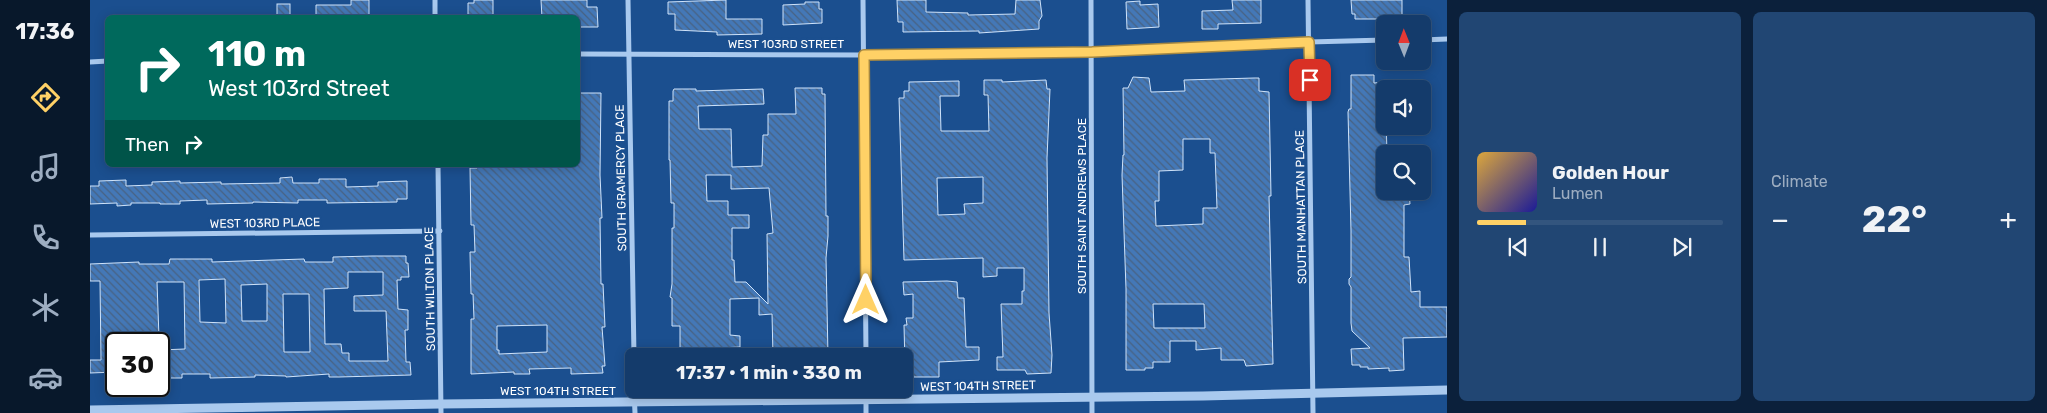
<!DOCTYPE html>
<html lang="en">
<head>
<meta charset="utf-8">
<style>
	:root { --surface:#143b6b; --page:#214673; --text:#f1f3f6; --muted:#9dadc1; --line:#33557e; --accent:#ffd166 }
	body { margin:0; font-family:Rubik,sans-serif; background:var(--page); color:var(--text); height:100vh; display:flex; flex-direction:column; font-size:19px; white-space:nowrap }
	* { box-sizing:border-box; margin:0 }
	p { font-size:16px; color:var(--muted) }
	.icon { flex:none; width:28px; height:28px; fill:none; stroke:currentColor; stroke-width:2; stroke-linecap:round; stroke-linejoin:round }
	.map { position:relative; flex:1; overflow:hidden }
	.sheet { display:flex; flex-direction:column; gap:12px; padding:12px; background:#0b203b; width:600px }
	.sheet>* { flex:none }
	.guide { position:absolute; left:15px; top:15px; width:475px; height:152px; border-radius:8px; box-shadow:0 2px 12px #0003,0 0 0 1px var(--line); background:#00695c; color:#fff; overflow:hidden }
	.needle { width:32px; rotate:359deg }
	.fabs { position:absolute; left:1286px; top:15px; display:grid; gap:10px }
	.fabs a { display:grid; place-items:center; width:55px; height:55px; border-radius:8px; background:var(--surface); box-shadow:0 2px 12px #0003,0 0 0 1px var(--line); font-size:25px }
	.speed { position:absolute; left:15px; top:332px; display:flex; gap:10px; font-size:25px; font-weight:700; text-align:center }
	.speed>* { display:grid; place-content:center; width:65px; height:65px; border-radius:50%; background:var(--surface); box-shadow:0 2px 12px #0003,0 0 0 1px var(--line); line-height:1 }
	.speed .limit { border:2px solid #111; border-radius:8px; background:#fff; color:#111 }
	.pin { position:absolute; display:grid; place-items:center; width:42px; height:42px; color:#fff; margin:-21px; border-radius:10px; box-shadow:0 2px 8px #0006 }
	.me { position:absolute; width:55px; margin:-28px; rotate:0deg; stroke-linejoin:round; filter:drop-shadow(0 0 4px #0008) }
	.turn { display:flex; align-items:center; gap:18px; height:105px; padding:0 20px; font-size:22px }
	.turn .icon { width:65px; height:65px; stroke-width:2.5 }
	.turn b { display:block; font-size:35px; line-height:42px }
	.then { display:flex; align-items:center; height:48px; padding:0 20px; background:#0003; gap:10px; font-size:19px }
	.big { font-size:38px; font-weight:700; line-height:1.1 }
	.sheet .widget { flex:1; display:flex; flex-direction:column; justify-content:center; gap:8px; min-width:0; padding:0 18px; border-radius:8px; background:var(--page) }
	.song { display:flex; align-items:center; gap:15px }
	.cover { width:60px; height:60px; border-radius:8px; background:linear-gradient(135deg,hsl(40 70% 55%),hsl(240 70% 35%)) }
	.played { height:5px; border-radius:2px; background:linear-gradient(90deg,var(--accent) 20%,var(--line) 20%) }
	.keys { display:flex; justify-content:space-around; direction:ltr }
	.heat { display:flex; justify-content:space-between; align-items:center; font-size:28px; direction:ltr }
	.sheet .tiles { flex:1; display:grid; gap:12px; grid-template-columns:repeat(2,1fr) }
	.trip { position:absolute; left:535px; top:348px; width:288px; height:50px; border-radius:8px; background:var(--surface); box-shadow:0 2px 12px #0003,0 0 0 1px var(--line); font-weight:700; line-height:50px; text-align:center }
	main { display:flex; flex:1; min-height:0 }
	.menu { display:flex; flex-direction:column; width:90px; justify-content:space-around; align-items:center; background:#08182b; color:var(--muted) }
	.menu .icon { width:35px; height:35px }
	.menu .active { color:var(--accent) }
	.menu b { font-size:22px; color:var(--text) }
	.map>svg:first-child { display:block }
</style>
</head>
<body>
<main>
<nav class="menu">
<b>17:36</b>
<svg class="icon active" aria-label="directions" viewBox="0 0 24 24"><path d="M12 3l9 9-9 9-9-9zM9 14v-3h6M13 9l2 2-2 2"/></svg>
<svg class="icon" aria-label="music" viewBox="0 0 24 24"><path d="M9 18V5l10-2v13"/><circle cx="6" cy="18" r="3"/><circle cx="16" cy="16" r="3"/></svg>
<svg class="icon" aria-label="phone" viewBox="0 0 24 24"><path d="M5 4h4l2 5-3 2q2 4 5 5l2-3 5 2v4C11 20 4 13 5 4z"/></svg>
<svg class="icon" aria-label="climate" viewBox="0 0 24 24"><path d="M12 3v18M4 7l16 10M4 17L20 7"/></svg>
<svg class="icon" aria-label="car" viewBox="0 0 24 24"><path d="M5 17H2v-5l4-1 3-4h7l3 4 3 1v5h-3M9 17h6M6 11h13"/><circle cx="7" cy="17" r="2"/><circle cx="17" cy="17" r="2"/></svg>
</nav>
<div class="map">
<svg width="1357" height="413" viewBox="0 0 1357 413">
	<defs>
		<pattern id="building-back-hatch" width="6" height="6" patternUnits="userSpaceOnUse" patternTransform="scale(1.25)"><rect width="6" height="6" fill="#4478b7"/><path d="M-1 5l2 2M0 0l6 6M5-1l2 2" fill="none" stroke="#486282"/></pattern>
	</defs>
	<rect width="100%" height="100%" fill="#1b4f8f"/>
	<!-- building -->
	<g fill="url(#building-back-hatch)" stroke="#cfe3fa" fill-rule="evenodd">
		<polygon points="261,0 279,0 279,18 226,18 226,5 261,5"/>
		<polygon points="384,0 403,0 403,18 378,18 378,3 384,3"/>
		<polygon points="451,0 497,0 497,7 507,7 508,27 488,27 488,18 452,18"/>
		<polygon points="636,0 636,19 672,19 672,34 627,35 627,32 585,30 585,14 578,14 578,2"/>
		<polygon points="807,0 836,0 836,12 878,13 878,15 925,14 926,0 950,0 952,16 949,21 949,29 889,33 889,31 813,32 813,22 808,22"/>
		<polygon points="1142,0 1171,0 1171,23 1128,24 1128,29 1112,29 1112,11 1143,10"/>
		<polygon points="1261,0 1312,0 1312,19 1265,19 1265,14 1262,14"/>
		<polygon points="1050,1 1050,5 1068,4 1069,27 1037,29 1036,2"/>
		<polygon points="715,2 729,2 729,9 732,9 732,23 693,25 693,5 715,4"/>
		<rect x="187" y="4" width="13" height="14"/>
		<polygon points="1261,75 1284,75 1284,83 1295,82 1297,154 1295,154 1295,161 1292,161 1292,192 1319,191 1320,204 1314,205 1314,257 1319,257 1321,292 1330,291 1330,307 1357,307 1357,337 1313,338 1314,370 1299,371 1299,368 1278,369 1278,367 1270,367 1270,365 1262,365 1261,349 1280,348 1262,331 1261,323 1261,287 1259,284 1259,279 1261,277 1261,231 1258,112 1259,109 1261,109"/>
		<path d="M1043,77L1059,78L1061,92L1095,91L1094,80L1164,78H1169V91L1179,92L1181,196H1179L1183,364L1156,366L1154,360H1131V348L1106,350V341H1080V362H1063V368H1055V370H1036V289L1032,175L1033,155H1034L1033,88H1038ZM1093,139H1120V153H1125L1127,208H1113V224L1066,226L1065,201H1069V171L1093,170ZM1063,304H1114L1115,328H1064Z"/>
		<path d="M894,80H912V82L956,80L957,89H960L957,158L959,313L962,355L961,373L937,374L935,370H907V357H913L911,304H932V291H934V268H907V276L893,277V258L814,260L809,98H814V91H819V82L869,81V96H850L851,131H899L898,95H894ZM893,177V203L874,204L875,214L848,215L847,178Z"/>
		<path d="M705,88H732V94H735L736,216H738V236L736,258L738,356H683L682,314L669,315V298L640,299V335L650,336V347L611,349V356H590V326H582V298L580,297L582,284V228H584V203H581L580,160H579V101H583V91L584,89H606V91L673,89L674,104L608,106L609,129H641L642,167L672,166L673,135H678V114H706ZM616,175H641V189L679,188L683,233L677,234L678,304L656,282H645L644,260H642V228H659V215H638V201H617Z"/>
		<path d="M489,93H511L510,175L512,218H510L511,284H513L515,327H512L515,366H512L513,373L481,374V368L439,369L440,374H424V372L381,374V319H384L383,294H381L380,252H385L384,225H381L380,168H387V165H488V158H489L488,97H489ZM457,325V352L409,354V350H407V326Z"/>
		<polygon points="202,177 203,183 229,183 229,179 256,179 256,187 288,186 288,182 317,181 317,199 307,199 307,202 237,203 237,200 208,200 208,203 163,202 163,203 117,204 117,200 90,201 90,204 70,204 70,203 41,203 41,205 27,206 27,203 0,204 0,186 9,186 9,181 36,180 36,186 62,185 62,182 90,181 90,183 131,182 131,184 190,183 190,178"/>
		<path d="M282,256H316V263H318L319,277H311V280H307L308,309L318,310V330H315L316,362H320L321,375L249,377H239V374L196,377V376L165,375V377L120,378V374H92V378H73L72,368H69V350L95,349L94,282H67L69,338H26V372L0,373V360H11L10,281H0V264L49,262V264H79L80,259H122V262L214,259L215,262H243V257ZM258,272H293V295L264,296V311H296L298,361H259V353H252L251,344H235L234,289L258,288ZM135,279L136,323L110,322L109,280ZM177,284V321H152L151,285ZM193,294H219L220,352H194Z"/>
		<polygon points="857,281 867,282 868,298 874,298 876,347 889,347 889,360 849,362 849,377 817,377 817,366 815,366 814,325 817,325 816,318 823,318 823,294 814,295 813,282"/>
	</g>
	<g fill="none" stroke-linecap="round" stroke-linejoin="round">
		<!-- minor -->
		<g stroke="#a9c9ee" stroke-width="5">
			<polyline points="345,0 345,18"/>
			<polyline points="538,0 544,356"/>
			<polyline points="773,0 776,356"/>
			<polyline points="1001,0 1002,413"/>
			<polyline points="1218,0 1223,413"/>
			<polyline points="1332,40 1357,39"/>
			<polyline points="488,54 775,55 1002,52 1219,42 1295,40"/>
			<polyline points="0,62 18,61"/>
			<polyline points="348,165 351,413"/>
			<polyline points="0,235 350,231"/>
			<polyline points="544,389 545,413"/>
			<polyline points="776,389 776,413"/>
		</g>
		<!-- tertiary -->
		<polyline stroke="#a9c9ee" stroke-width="9" points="0,410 351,404 1113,396 1357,390"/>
	</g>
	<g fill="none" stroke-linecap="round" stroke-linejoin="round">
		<defs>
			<polyline id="route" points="776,300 774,55 1002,52 1219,42 1220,80"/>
		</defs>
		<!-- route casing -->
		<use href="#route" stroke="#a68842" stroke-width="12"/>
		<!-- route -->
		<use href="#route" stroke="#ffd166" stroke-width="9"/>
	</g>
	<g text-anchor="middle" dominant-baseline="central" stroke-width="5" stroke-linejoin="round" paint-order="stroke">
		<!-- street labels -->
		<g font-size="12" fill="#fff" stroke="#1b4f8f">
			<text x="696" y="44">WEST 103RD STREET</text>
			<text transform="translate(531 178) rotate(-91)">SOUTH GRAMERCY PLACE</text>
			<text transform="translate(992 206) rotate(-90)">SOUTH SAINT ANDREWS PLACE</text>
			<text transform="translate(1211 207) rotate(-91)">SOUTH MANHATTAN PLACE</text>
			<text transform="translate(175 223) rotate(-1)">WEST 103RD PLACE</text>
			<text transform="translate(340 289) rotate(-91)">SOUTH WILTON PLACE</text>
			<text transform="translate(888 386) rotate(-1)">WEST 104TH STREET</text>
			<text x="468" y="391">WEST 104TH STREET</text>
		</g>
	</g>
</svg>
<div class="fabs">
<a><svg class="needle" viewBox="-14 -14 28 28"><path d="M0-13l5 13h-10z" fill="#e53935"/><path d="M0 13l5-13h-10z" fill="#9dadc1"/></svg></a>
<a><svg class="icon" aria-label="sound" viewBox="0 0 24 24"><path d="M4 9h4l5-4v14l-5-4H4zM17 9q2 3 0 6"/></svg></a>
<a><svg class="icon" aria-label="search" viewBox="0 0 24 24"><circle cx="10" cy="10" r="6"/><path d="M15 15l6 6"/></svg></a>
</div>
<div class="speed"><div class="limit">30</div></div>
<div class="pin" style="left:1220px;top:80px;background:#d93025"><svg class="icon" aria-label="arrive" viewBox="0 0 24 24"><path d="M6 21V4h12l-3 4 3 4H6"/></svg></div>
<svg class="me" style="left:776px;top:300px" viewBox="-20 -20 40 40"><path d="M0-17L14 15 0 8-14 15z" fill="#ffd166" stroke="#fff" stroke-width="4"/></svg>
<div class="trip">17:37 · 1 min · 330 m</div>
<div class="guide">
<div class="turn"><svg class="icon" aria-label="right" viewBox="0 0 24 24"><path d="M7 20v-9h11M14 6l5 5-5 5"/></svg><div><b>110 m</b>West 103rd Street</div></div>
<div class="then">Then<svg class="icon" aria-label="right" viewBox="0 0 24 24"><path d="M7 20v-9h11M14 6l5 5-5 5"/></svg></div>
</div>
</div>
<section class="sheet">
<div class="tiles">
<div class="widget">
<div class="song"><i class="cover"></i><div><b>Golden Hour</b><p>Lumen</p></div></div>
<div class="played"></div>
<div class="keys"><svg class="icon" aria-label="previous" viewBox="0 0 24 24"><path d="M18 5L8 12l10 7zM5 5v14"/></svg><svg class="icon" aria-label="pause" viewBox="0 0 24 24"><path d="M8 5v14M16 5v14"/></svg><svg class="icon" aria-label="next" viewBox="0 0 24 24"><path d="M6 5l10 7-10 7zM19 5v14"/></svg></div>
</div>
<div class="widget"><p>Climate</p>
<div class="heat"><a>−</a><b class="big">22°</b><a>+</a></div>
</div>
</div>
</section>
</main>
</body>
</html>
